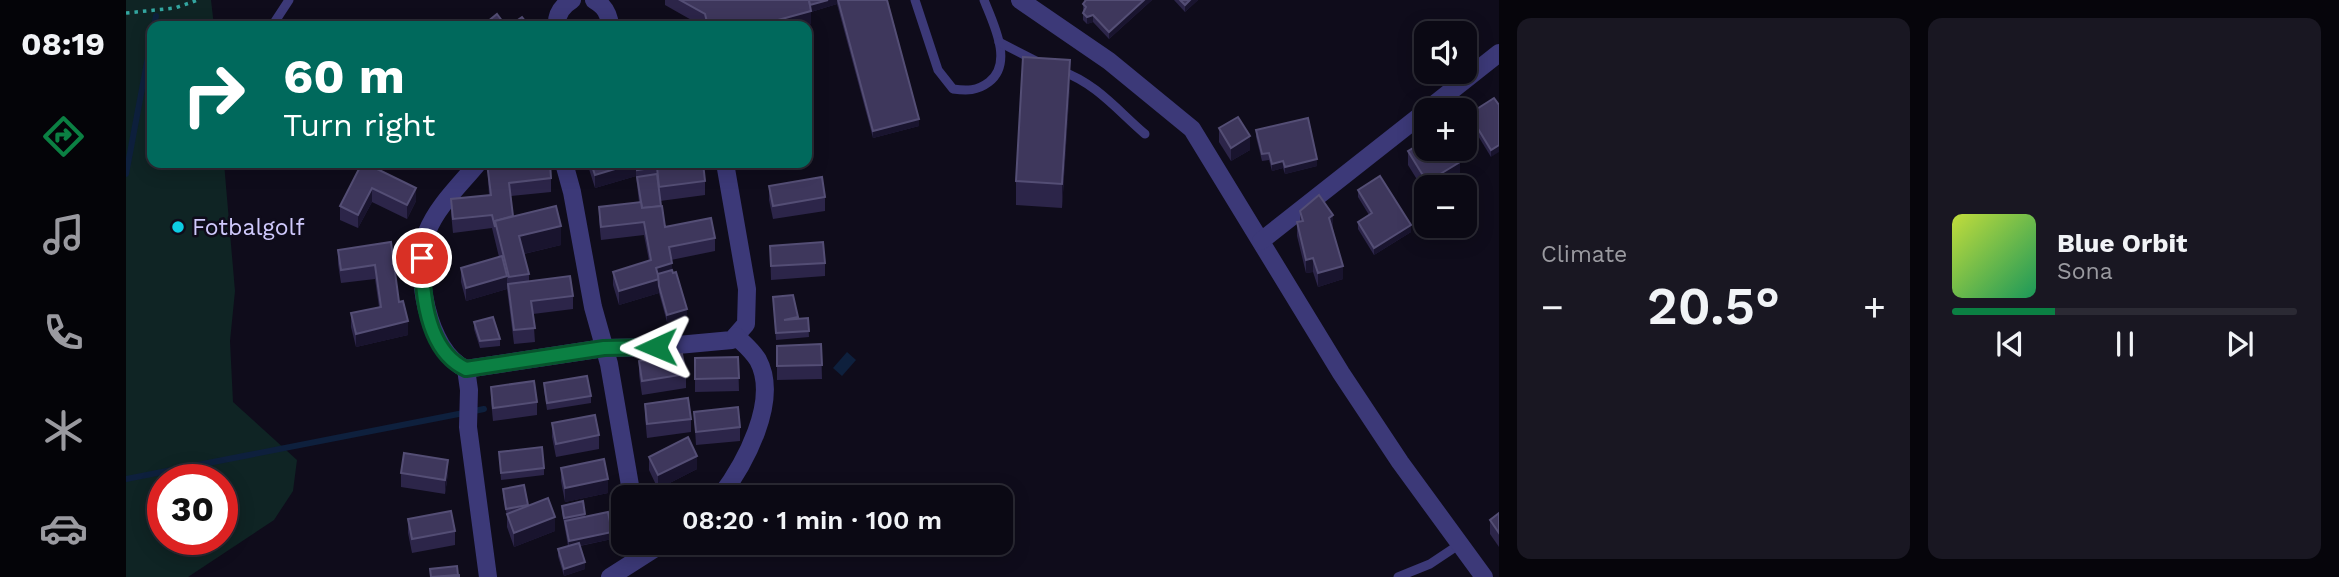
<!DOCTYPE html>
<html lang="en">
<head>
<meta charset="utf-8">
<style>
	:root { --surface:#0b0914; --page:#191722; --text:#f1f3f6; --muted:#9a9aa0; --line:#2b2a34; --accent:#0b8043 }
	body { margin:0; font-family:"Work Sans",sans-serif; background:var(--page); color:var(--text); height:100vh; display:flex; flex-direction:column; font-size:26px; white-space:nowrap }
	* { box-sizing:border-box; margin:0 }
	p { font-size:23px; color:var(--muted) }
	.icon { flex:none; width:38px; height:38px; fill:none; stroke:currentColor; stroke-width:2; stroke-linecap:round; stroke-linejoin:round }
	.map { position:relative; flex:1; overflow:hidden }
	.panel { display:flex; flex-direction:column; gap:18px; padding:18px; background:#06050b; width:840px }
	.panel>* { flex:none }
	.guide { position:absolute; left:21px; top:21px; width:665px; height:147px; border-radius:14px; box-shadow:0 4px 18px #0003,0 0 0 2px var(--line); background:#00695c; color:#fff; overflow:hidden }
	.tools { position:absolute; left:1288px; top:21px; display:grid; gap:14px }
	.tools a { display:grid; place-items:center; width:63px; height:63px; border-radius:14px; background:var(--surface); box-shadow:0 4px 18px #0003,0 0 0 2px var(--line); font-size:35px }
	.speed { position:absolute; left:21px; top:464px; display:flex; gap:14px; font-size:35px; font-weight:700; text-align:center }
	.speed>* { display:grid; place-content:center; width:91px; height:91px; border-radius:50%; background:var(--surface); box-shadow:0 4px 18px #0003,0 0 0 2px var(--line); line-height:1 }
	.speed .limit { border:10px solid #d22; background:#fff; color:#111 }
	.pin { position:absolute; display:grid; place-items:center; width:60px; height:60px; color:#fff; margin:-30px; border:4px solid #fff; border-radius:50%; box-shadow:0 2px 7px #0007 }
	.me { position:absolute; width:77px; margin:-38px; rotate:269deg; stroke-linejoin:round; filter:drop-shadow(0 0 5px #0008) }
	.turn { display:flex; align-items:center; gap:24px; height:147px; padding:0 21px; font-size:32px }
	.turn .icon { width:91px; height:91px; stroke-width:2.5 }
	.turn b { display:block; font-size:49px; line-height:60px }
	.big { font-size:52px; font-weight:600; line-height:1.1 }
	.panel .card { flex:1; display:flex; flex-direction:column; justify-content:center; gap:10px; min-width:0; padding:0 24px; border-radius:14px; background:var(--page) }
	.song { display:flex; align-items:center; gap:21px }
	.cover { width:84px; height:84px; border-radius:10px; background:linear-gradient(135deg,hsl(70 70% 55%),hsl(150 70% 35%)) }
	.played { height:7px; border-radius:4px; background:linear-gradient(90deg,var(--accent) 30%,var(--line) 30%) }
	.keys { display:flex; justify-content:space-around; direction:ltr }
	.heat { display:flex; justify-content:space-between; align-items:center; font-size:38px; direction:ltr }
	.panel .tiles { flex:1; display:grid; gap:18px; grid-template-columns:repeat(2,1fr) }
	.trip { position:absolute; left:485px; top:485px; width:402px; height:70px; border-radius:14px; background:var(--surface); box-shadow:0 4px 18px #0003,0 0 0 2px var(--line); font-weight:600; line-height:70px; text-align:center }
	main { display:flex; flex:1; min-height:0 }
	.tab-bar { display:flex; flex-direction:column; width:126px; justify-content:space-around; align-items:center; background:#040408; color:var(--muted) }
	.tab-bar .icon { width:49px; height:49px }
	.tab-bar .on { color:var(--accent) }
	.tab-bar b { font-size:32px; color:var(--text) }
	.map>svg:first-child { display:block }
</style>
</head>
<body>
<main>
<nav class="tab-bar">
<b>08:19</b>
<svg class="icon on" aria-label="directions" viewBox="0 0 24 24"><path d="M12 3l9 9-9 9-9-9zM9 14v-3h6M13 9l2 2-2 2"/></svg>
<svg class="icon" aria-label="music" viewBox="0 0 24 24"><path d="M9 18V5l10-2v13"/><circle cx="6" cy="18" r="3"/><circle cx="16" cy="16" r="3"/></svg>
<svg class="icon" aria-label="phone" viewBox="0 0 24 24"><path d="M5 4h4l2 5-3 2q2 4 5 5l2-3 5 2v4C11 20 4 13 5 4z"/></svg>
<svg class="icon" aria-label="climate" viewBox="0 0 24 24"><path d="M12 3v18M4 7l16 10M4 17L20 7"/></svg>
<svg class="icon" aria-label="car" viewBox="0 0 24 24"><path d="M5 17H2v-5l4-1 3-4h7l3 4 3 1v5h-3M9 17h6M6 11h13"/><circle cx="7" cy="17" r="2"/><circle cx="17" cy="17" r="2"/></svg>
</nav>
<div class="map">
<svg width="1373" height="577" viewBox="0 0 1373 577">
	<rect width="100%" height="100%" fill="#0f0c1b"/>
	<!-- green -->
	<path fill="#0f2424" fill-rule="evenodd" d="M0,0H85L88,26H26V163H98L109,291L104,341L107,402L171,460L167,491L148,520L62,577H0ZM37,480H96V539H37Z"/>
	<!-- water -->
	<polygon fill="#0e203d" points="721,352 730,360 716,376 707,368"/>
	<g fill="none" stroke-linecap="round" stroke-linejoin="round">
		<!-- stream -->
		<g stroke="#0e203d" stroke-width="6">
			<polyline points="28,26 30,16"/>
			<polyline points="0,174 26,36"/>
			<polyline points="0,479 358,409"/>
		</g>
		<!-- path -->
		<polyline stroke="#33a6a0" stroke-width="3.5" stroke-dasharray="3.5 5" stroke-linecap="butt" points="0,13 49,8 72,0"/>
		<!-- service -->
		<g stroke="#3c3978" stroke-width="9">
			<path d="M789,0L812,70L827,89C841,91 851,91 863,82C888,63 867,23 858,0"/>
			<polyline points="146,26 163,0"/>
			<polyline points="873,42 912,62"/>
			<path d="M935,71C970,83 992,111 1019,134"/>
			<polyline points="1272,577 1304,564 1334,544"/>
		</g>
		<!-- minor -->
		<g stroke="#3c3978" stroke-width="18">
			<path d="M468,0C479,6 483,14 484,26"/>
			<polyline points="894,0 983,61 1066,129 1215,373 1274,462 1358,577"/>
			<path d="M431,26C430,14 436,6 446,0"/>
			<polyline points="1301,110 1373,53"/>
			<path d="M352,163C335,184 311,206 301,232C287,270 301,351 340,369L478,348L530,347L606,340L620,324L621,289L599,163"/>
			<polyline points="438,163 446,192 467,307 483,364 506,497"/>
			<polyline points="1135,241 1300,111"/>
			<polyline points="340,369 343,390 342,427 362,577"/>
			<path d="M594,497C618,465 654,401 632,360C626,350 618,344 610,336"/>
			<polyline points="484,577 539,542"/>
		</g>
	</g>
	<!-- wall -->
	<g fill="#2c2549">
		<polygon points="539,0 761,0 793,126 747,138 711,4 685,12 685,24 678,26 576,26 539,5"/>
		<polygon points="958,0 1026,0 983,39 967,22 961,24 957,20 957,4 958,2"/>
		<polygon points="1048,0 1072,0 1059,12"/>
		<polygon points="944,84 936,208 890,205 890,181"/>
		<polygon points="1373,105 1365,157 1343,121 1343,114"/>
		<polygon points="1093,128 1124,150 1105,161 1093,142"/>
		<polygon points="1130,130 1191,166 1159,174 1157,168 1146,171 1143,160 1136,161 1130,137"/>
		<polygon points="1300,149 1334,176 1315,187 1300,187 1300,194 1282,165 1282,151"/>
		<polygon points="236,163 290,201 281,219 246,202 232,228 214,220 214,206"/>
		<polygon points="309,163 324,163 317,170"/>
		<polygon points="361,163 425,178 425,192 385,196 387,216 435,245 398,254 403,274 403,281 447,296 447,309 407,314 409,342 388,344 381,289 340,301 335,282 335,268 373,257 366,228 327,233 325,213 325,199 363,195"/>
		<polygon points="463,163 530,163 531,167 579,181 579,195 534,201 539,227 589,238 589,251 545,260 546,270 561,316 541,322 533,293 493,305 487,285 487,272 523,261 518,235 475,240 473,221 473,207 513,202 510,176 469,188 463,169"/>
		<polygon points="643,186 699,197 699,211 647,219 643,200"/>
		<polygon points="1232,190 1285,232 1248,255 1232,229 1232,222 1243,215 1232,197"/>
		<polygon points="1174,211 1207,229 1217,279 1192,287 1187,272 1180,273 1171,236 1171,222 1174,221"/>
		<polygon points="265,242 273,302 282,335 230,347 225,327 225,313 253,307 249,279 215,283 212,264 212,250"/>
		<polygon points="644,246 699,263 699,276 645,280"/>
		<polygon points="667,295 672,319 682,318 683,337 650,340 647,297"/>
		<polygon points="348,322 374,339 374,346 354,348 348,329"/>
		<polygon points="695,344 696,379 651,380 651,346"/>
		<polygon points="612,357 613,391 569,392 569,358"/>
		<polygon points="513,361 560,374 560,388 516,395 513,375"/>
		<polygon points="418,383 465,396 465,403 421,410 418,390"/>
		<polygon points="365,387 411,402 411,415 367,421 365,401"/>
		<polygon points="519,404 565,419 565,432 521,438 519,417"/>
		<polygon points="568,412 614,427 614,441 570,445"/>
		<polygon points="426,423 473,435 473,449 430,457 426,437"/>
		<polygon points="373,452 418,468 418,475 375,480"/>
		<polygon points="523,457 571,469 532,489 523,470"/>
		<polygon points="435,468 482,493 439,502 435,481"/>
		<polygon points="275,473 322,473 319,494 275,487"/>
		<polygon points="377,489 402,506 429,531 388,547 381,527 381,516 377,496"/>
		<polygon points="436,506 459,514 459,517 486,539 454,546 459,569 438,576 432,556 432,549 442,546 436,512"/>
		<polygon points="1373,513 1373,547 1364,534 1364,520"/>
		<polygon points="282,519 329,531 329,545 286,553 282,533"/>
	</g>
	<!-- shaded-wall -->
	<g fill="#19142e">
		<polygon points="702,0 711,0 711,4 685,12 685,24 678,26 641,26 641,23 682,6"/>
		<polygon points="1018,0 1026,0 983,39 983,32"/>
		<polygon points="1064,0 1072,0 1059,12 1059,5"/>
		<polygon points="967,15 967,22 961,24 961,17"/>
		<polygon points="944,60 944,84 936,208 936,184"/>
		<polygon points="793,119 793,126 747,138 747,131"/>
		<polygon points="1124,136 1124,150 1105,161 1105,148"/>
		<polygon points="1373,145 1373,152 1365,157 1365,150"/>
		<polygon points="1191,159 1191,166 1159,174 1159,167"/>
		<polygon points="1157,161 1157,168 1146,171 1146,164"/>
		<polygon points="1334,162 1334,176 1315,187 1301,187 1301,182"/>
		<polygon points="317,163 324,163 317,170"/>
		<polygon points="510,163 510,176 469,188 469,175"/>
		<polygon points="625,163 652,163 625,170"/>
		<polygon points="246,188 246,202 232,228 232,215"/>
		<polygon points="290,188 290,201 281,219 281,205"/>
		<polygon points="1207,215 1207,229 1203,231 1203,218"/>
		<polygon points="1285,225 1285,232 1248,255 1248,248"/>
		<polygon points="435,226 435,245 393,255 393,236"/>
		<polygon points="1187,258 1187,272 1180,273 1180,260"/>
		<polygon points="546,263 546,277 533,281 533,293 493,305 493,291 530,268"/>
		<polygon points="1217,266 1217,279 1192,287 1192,273"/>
		<polygon points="381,276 381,289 340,301 340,288"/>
		<polygon points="561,309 561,316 541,322 541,315"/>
		<polygon points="282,321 282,335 230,347 230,334"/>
		<polygon points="571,456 571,469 532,489 532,475"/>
		<polygon points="322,460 322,473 319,494 319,480"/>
		<polygon points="482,479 482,493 439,502 439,488"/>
		<polygon points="429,517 429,531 388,547 388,533"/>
		<polygon points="486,532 486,539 443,548 443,541"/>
		<polygon points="459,562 459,569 438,576 438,569"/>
	</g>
	<!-- building -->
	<g fill="#3e375c" stroke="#544e75" stroke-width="2">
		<polygon points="554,0 683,0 685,11 641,23 642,26 582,26 579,14"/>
		<polygon points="683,0 702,0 684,5"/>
		<polygon points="712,0 761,0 793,119 747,131"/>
		<polygon points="960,0 1018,0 983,32 967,15 961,17 957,13 960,7 957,4"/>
		<polygon points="1054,0 1064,0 1059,5"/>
		<polygon points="371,14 380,26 356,26"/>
		<polygon points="396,17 403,26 383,26"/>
		<polygon points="897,57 944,60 936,184 890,181"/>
		<polygon points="1368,98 1373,105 1373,145 1365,150 1343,114"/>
		<polygon points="1112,117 1124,136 1105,148 1093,128"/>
		<polygon points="1182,118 1191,159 1159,167 1157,161 1146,164 1143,153 1136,154 1130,130"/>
		<polygon points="1299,141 1300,143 1300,149 1325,149 1334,162 1301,182 1282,151"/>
		<polygon points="236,163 239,163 290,188 281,205 246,188 232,215 214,206"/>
		<polygon points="361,163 424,163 425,178 383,183 387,216 369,221 369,227 366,215 327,219 325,199 365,195"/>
		<polygon points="465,163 509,163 469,175"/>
		<polygon points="510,163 530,163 531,167 567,163 577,163 579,181 533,187 531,167 511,170"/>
		<polygon points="531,174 535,206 516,208 511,177"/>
		<polygon points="1254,176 1285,225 1248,248 1232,222 1246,213 1232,190"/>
		<polygon points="696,177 699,197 647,206 643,186"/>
		<polygon points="1193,195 1207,215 1203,218 1217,266 1192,273 1187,258 1180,260 1171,222 1177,221 1174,211"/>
		<polygon points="515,202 516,208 536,206 539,227 585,218 589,238 543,247 546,263 530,268 533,279 493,291 487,272 525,260 518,222 475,227 473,207"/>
		<polygon points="430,206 435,226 393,236 403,274 383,277 369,221"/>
		<polygon points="265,242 273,302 277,301 282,321 230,334 225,313 255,307 249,265 215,270 212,250"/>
		<polygon points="697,242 699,263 645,266 644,246"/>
		<polygon points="376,256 381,276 340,288 335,268"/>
		<polygon points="546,270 547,273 550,272 561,309 541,315 533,286 532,274"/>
		<polygon points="444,276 447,296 405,301 409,328 388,330 382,284"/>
		<polygon points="667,295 672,317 658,320 682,318 683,331 650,333 647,297"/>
		<polygon points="367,317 374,339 354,341 348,322"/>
		<polygon points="695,344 696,365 651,366 651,346"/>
		<polygon points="556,354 560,374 516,381 513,361"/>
		<polygon points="612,357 613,378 569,379 569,358"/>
		<polygon points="461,376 465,396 421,403 418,383"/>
		<polygon points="408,381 411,402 367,408 365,387"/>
		<polygon points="562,398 565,419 521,424 519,404"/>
		<polygon points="612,407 614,427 570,432 568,412"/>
		<polygon points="469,415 473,435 430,444 426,423"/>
		<polygon points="562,437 571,456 532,475 523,457"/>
		<polygon points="416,447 418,468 375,473 373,452"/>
		<polygon points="278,453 322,460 319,480 275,473"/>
		<polygon points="478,459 482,479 439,488 435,468"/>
		<polygon points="398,485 402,505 380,509 377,489"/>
		<polygon points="422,498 429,517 388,533 381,514"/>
		<polygon points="457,501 459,514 438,518 436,506"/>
		<polygon points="325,511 329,531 286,539 282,519"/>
		<polygon points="482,512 486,532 443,541 439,521"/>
		<polygon points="1373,513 1373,533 1364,520"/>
		<polygon points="453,543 459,562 438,569 432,549"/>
		<polygon points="331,566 332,575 305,577 304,569"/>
		<polygon points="333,575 333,577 313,577"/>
	</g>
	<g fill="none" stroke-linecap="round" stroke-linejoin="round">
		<defs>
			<path id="route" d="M296,258C296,295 301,351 340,369L478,348L530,347"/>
		</defs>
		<!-- route casing -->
		<use href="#route" stroke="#07532c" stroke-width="18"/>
		<!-- route -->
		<use href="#route" stroke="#0b8043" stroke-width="12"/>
	</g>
	<!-- markers -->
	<circle fill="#0dcce4" stroke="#0f0c1b" stroke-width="2.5" cx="52" cy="227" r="7"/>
	<g text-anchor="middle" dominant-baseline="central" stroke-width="5" stroke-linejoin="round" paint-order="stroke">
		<!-- poi labels -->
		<g font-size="23" fill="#cfc9fc" stroke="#0f0c1b" text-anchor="start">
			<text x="66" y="227">Fotbalgolf</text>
		</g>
	</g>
</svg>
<div class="tools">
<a><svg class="icon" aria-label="sound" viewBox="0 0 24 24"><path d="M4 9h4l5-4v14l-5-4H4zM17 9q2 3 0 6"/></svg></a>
<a>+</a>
<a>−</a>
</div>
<div class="speed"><div class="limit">30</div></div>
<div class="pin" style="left:296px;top:258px;background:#d93025"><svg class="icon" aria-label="arrive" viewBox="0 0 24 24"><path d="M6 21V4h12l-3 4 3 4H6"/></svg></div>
<svg class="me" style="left:530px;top:347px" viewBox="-20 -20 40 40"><path d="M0-17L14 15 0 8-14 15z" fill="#0b8043" stroke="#fff" stroke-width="4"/></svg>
<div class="trip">08:20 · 1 min · 100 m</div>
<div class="guide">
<div class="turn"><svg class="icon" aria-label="right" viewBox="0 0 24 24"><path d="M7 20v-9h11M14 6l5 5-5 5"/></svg><div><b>60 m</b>Turn right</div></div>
</div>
</div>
<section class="panel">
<div class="tiles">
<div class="card"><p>Climate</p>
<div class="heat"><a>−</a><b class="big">20.5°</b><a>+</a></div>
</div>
<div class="card">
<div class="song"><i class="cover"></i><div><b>Blue Orbit</b><p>Sona</p></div></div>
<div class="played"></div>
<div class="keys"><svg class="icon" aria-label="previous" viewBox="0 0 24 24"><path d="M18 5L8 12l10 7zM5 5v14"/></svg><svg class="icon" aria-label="pause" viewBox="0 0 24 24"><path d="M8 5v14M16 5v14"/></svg><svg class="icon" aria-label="next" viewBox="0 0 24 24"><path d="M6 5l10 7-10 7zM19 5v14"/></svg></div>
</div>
</div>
</section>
</main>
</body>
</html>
